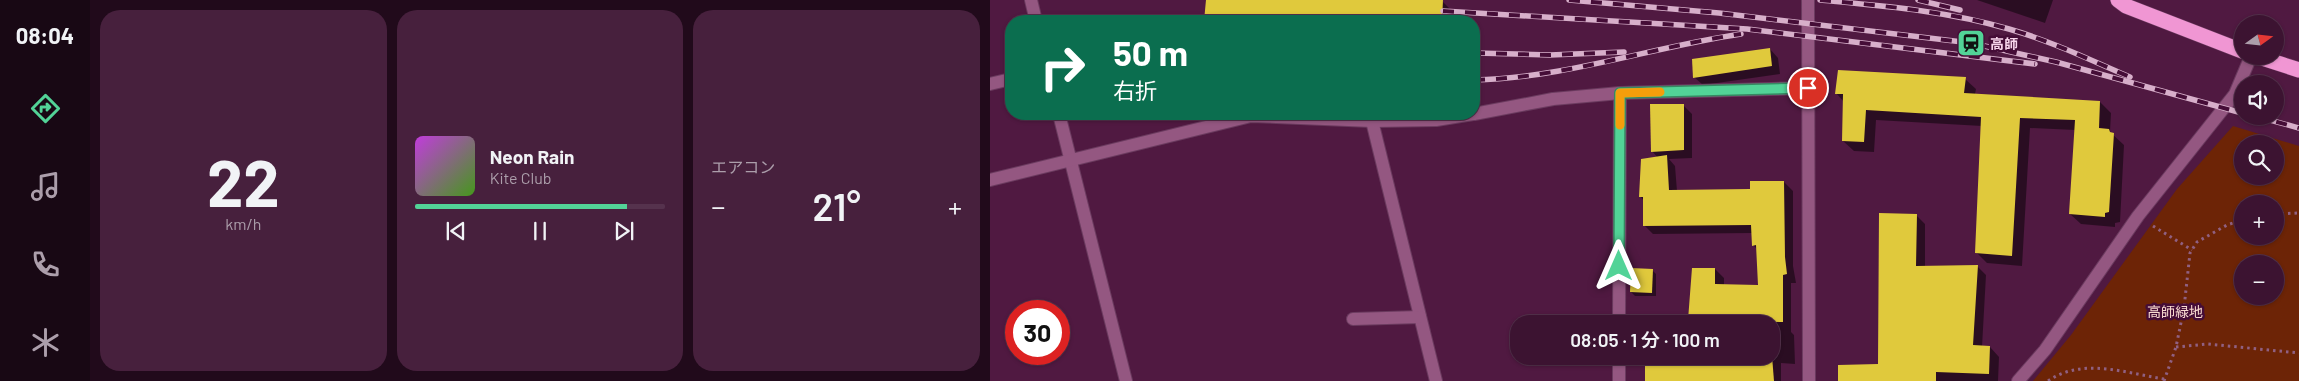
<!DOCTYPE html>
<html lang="ja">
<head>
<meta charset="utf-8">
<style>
	:root { --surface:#3c1331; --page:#47203d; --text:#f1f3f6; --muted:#ac9eab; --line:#55324d; --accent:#52d397 }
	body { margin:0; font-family:Barlow,"Noto Sans JP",sans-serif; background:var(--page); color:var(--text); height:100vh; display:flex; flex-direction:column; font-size:19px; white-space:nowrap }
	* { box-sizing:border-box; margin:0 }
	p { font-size:16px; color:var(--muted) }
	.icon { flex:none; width:28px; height:28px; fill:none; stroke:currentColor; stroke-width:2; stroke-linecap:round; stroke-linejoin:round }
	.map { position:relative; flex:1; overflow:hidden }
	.drawer { display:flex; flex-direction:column; gap:10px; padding:10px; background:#210a1b; width:900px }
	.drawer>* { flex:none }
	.banner { position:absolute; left:15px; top:15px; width:475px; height:105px; border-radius:20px; box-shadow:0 1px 4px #0004,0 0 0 1px var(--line); background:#0b6e4f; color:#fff; overflow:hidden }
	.needle { width:32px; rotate:75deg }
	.fabs { position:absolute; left:1244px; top:15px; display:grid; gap:10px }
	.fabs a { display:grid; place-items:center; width:50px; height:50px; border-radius:50%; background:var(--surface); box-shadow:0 1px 4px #0004,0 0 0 1px var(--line); font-size:25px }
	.speed { position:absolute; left:15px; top:300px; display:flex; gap:10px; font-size:25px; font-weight:700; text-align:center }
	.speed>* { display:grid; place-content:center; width:65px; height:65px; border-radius:50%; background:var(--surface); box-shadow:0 1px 4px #0004,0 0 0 1px var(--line); line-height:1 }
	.speed .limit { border:8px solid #d22; background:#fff; color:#111 }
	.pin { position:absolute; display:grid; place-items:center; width:42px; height:42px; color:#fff; margin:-21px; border:2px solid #fff; border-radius:50%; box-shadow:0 1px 5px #0007 }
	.me { position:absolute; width:55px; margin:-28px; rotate:0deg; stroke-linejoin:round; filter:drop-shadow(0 0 4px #0008) }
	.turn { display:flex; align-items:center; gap:18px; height:105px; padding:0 25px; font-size:22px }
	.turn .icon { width:65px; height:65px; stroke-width:2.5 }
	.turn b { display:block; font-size:35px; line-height:42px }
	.big { font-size:38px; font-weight:600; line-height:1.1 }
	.drawer .widget { flex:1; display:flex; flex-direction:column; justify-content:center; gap:8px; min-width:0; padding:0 18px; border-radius:20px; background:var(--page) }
	.drawer .dial { align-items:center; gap:0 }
	.dial b { font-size:65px; line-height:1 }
	.song { display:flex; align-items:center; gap:15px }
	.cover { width:60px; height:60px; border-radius:8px; background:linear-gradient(135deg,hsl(290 70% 55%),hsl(100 70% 35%)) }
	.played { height:5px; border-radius:2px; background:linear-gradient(90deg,var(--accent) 85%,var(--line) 85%) }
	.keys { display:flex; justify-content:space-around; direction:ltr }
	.heat { display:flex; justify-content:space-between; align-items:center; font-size:28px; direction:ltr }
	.drawer .tiles { flex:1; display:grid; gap:10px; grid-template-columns:repeat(3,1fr) }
	.trip { position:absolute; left:520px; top:315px; width:270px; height:50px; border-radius:20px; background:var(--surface); box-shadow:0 1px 4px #0004,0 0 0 1px var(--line); font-weight:600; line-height:50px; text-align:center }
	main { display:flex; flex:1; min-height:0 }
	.tabs { display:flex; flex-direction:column; width:90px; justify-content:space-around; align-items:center; background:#180814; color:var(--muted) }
	.tabs .icon { width:35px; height:35px }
	.tabs .selected { color:var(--accent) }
	.tabs b { font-size:22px; color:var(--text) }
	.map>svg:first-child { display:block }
</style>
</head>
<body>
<main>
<nav class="tabs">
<b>08:04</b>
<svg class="icon selected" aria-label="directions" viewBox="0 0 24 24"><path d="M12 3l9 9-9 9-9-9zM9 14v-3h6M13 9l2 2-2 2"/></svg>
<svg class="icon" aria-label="music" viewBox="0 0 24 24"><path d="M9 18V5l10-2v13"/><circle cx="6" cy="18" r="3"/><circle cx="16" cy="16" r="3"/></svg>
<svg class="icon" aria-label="phone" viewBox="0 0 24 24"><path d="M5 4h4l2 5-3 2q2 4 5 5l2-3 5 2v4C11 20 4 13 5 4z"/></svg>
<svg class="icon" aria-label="climate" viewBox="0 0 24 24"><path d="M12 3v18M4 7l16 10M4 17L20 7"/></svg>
</nav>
<section class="drawer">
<div class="tiles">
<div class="widget dial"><b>22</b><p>km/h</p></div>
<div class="widget">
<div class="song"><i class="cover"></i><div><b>Neon Rain</b><p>Kite Club</p></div></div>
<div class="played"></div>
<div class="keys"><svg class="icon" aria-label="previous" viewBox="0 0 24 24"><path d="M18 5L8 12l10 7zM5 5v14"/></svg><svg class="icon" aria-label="pause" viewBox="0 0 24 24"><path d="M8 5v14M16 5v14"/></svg><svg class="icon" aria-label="next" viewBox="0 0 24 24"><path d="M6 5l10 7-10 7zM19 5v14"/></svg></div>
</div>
<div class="widget"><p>エアコン</p>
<div class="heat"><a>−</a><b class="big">21°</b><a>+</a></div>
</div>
</div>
</section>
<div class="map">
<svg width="1309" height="381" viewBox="0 0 1309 381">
	<rect width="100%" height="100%" fill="#501941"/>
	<!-- green -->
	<path fill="#6d2406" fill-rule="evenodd" d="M1243,126L1309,146V381H1043L1081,335L1187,189ZM1252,144H1285V176H1252ZM1252,204H1285V236H1252ZM1252,264H1285V296H1252Z"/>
	<!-- shadow -->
	<g fill="#0007">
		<polygon points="217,0 452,1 466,15 466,21 216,21"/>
		<polygon points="987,0 1063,0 1055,23"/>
		<polygon points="780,49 788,58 790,74 713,85 704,77"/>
		<polygon points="975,79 986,89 985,94 1110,102 1121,113 1120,132 1134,145 1130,222 1125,223 1125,227 1091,224 1080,214 1085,130 1040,128 1032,266 997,263 986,252 992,126 886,120 884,152 864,151 853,141 854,102 846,93"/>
		<polygon points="693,105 702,114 702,158 679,159 685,166 687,191 761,190 794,182 803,191 803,266 806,283 801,283 801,332 804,335 805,364 791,363 791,381 657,381 781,356 781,324 700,324 703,269 725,269 734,278 734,286 769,286 767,249 763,245 763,233 663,234 654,225 654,201 650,196 668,158 662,151"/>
		<polygon points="926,215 935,224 935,267 987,266 996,275 992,347 1000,347 1009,357 1008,381 864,381 889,365"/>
		<polygon points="662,270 666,274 666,296 645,296 641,292"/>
	</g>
	<!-- building -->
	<g fill="#e0c93c">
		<polygon points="216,0 453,0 452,21 214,21"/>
		<polygon points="780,48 782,66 703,78 702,59"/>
		<polygon points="848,70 976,77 974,93 1110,101 1109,128 1119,129 1120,132 1124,133 1119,212 1115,213 1115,217 1079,214 1085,120 1030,118 1022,256 985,253 991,117 876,110 874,142 852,141 853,94 845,94"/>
		<polygon points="660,104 694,104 694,150 661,152"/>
		<polygon points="677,155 679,190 760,189 760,181 794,181 795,257 797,274 793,275 793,322 698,320 702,268 725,268 725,284 768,285 766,245 762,246 761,225 653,226 653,197 649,197 651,159"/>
		<polygon points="889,213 927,214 926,266 988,265 983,345 1000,346 999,374 946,372 946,381 848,381 848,365 888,364"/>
		<polygon points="641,268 663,269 662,293 640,292"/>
		<polygon points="655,356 782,356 784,381 655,381"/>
	</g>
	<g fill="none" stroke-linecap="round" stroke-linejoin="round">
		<defs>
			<g id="minor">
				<polyline points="41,0 46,21"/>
				<polyline points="818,0 819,381"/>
				<polyline points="156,21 157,21"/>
				<polyline points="0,84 21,79"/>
				<polyline points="69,114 136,381"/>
				<polyline points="484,114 563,99 630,93 818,88"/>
				<polyline points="382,121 446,381"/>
				<polyline points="0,180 261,116 382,121 446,120 483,114"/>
				<polyline points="363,319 430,317"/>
				<polyline points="629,324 630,93"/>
				<polyline points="629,381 629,356"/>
				<polyline points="1028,381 1055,350 1148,216 1245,94 1261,56"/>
			</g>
			<g id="highway">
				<polyline points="1128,0 1136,6 1252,51"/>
				<polyline points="1266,56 1309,70"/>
			</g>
		</defs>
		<!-- minor casing -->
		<use href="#minor" stroke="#6b3b5f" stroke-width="14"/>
		<!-- highway casing -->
		<use href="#highway" stroke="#6b3b5f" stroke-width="16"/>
		<!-- path -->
		<g stroke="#906082" stroke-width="3" stroke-dasharray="2.5 4" stroke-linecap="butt">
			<polyline points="1285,214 1309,213"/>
			<polyline points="1163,226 1202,250"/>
			<polyline points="1186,347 1218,344 1309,353"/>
			<path d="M1058,381C1093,357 1135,373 1174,379"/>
			<polyline points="1174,381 1186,347 1194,308 1200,253 1207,242 1237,225 1252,220"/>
		</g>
		<!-- minor -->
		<use href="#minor" stroke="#945781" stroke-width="12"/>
		<!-- highway -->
		<use href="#highway" stroke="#f096d3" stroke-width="15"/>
		<defs>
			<g id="rail">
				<polyline points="579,0 729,13 981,43 1066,62 1252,113"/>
				<path d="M830,0C894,6 958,11 1019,29C1061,41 1100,60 1140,77"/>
				<polyline points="928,0 970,10"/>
				<polyline points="453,11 757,29 1045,64"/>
				<polyline points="484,53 560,55 634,52"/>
				<path d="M484,80C575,78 662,47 751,34"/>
				<polyline points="1265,116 1309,128"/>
			</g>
		</defs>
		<!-- rail casing -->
		<use href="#rail" stroke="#d7afca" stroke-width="5.5"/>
		<!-- rail -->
		<use href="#rail" stroke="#450d37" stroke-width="4" stroke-dasharray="11" stroke-linecap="butt"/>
	</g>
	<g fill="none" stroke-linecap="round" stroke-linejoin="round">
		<defs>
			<polyline id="route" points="629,266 630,93 818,88"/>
		</defs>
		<!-- route casing -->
		<use href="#route" stroke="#358962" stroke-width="12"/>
		<!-- route -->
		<use href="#route" stroke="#52d397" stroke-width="9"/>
		<!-- slow -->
		<polyline stroke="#f59e0b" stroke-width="9" points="630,125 630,93 670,92"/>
	</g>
	<!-- icons -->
	<defs>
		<symbol id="station-square" viewBox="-11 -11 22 22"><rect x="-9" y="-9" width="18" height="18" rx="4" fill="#52d397" stroke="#450d37"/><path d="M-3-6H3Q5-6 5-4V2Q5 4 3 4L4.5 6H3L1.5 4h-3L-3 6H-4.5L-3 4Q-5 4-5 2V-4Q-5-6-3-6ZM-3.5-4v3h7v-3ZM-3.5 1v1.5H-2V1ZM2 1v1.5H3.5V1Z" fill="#111"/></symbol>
	</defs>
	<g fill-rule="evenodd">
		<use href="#station-square" x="965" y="27" width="32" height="32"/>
	</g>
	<g text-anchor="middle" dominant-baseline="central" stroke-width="5" stroke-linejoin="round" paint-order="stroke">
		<!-- poi labels -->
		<g font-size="14" font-weight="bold" fill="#f8d4eb" stroke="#450d37" text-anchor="start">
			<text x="1000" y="43">高師</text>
		</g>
		<!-- park labels -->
		<g font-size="14" fill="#f9dbd0" stroke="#450d37">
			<text x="1185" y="311">高師緑地</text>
		</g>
	</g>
</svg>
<div class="fabs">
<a><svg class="needle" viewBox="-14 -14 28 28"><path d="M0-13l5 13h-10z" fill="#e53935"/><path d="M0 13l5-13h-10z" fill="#ac9eab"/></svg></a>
<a><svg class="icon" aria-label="sound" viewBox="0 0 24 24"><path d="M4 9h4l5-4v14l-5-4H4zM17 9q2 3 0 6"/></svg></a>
<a><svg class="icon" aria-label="search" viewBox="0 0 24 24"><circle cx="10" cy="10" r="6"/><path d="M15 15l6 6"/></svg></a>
<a>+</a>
<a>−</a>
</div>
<div class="speed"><div class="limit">30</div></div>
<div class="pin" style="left:818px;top:88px;background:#d93025"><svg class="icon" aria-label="arrive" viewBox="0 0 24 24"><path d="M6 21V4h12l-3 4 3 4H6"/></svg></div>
<svg class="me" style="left:629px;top:266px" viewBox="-20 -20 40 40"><path d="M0-17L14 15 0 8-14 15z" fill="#52d397" stroke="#fff" stroke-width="4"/></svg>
<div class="trip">08:05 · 1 分 · 100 m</div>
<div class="banner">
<div class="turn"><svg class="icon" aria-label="right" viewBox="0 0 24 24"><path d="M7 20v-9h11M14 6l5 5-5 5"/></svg><div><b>50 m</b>右折</div></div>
</div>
</div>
</main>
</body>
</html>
